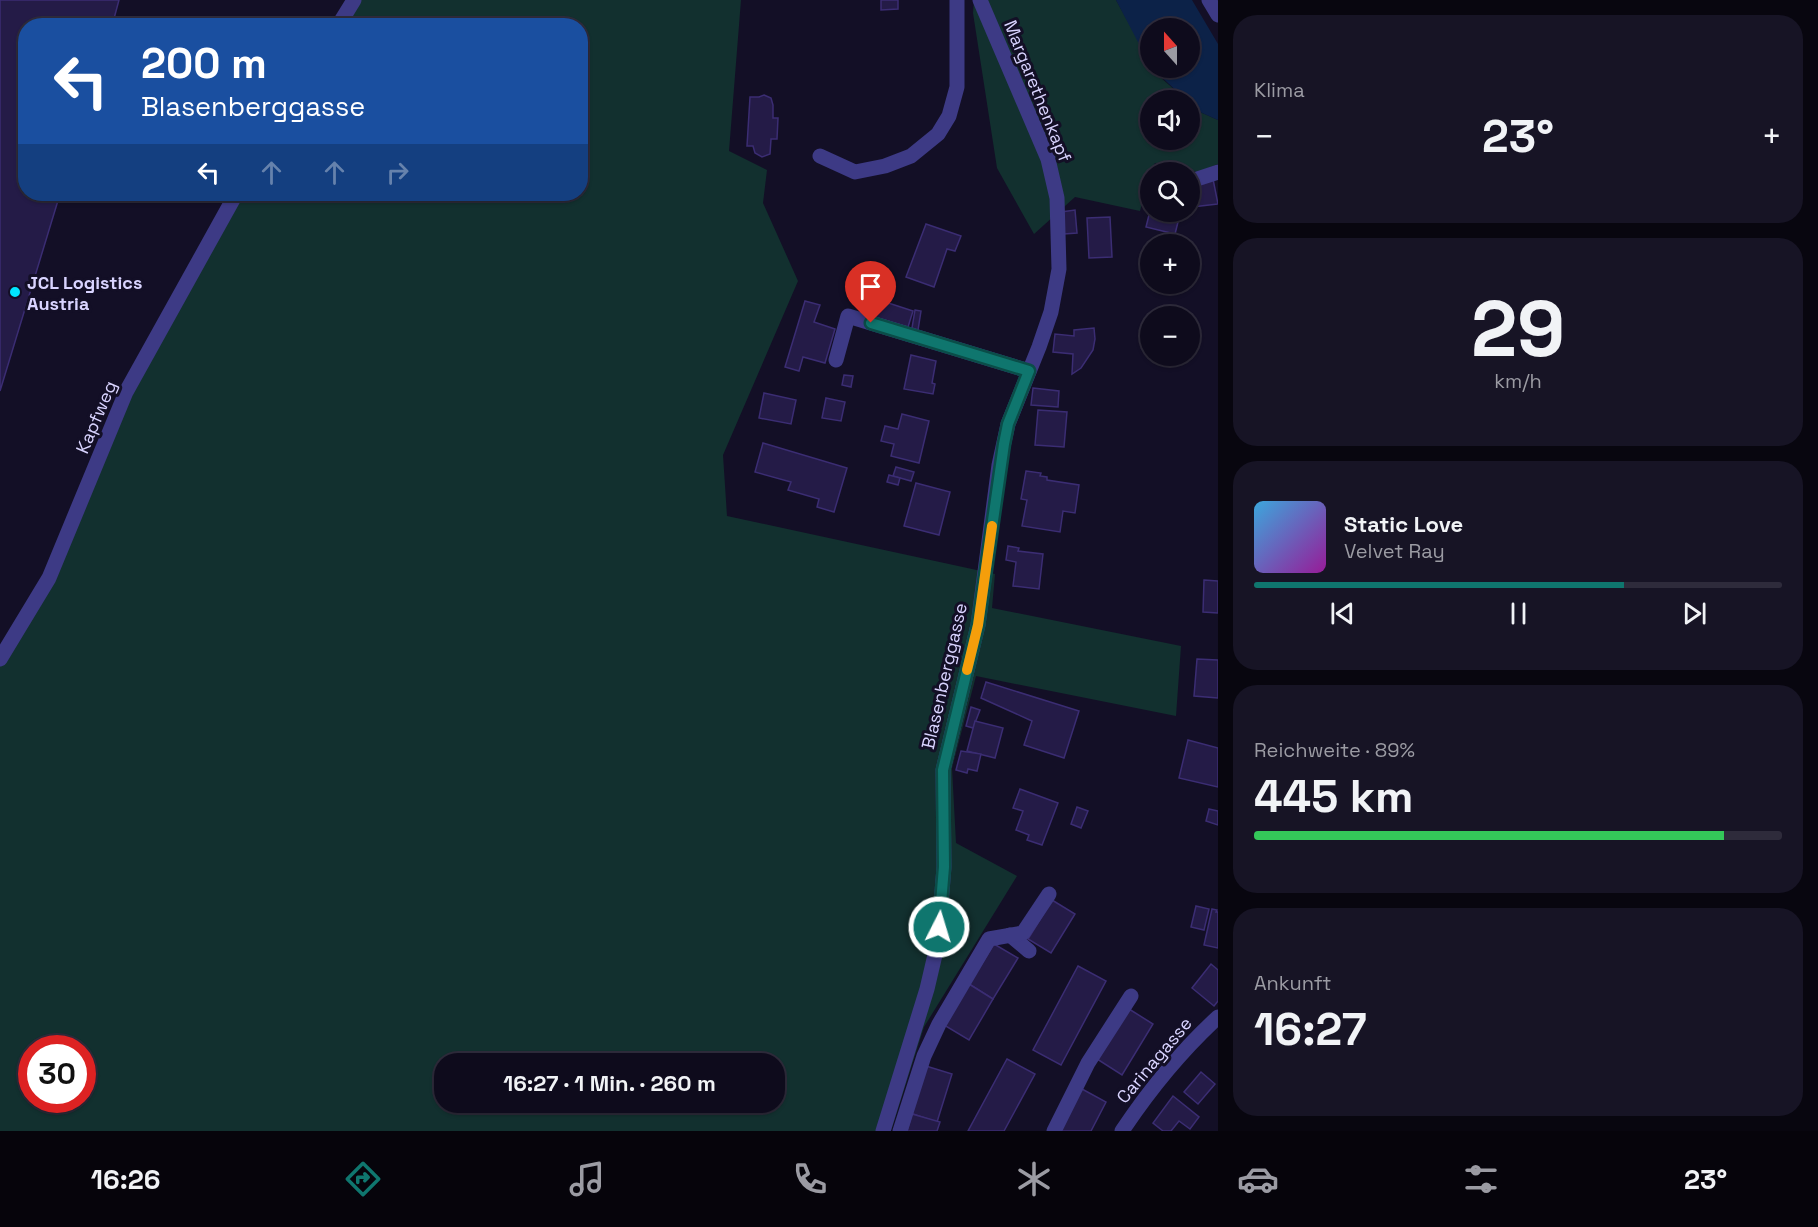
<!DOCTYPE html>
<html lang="de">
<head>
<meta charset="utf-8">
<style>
	:root { --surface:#0e0b1c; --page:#171425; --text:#f1f3f6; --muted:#9b9ba3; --line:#2e2b3b; --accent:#0f766e }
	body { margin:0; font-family:"Space Grotesk",sans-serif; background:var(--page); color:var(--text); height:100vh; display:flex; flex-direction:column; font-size:22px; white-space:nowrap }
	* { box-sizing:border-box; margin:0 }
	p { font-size:20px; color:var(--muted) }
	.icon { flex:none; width:33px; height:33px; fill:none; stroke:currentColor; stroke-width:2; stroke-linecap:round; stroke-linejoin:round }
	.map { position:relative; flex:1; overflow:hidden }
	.panel { display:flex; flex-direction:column; gap:15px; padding:15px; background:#08060f; width:600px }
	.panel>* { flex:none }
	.hud { position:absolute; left:18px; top:18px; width:570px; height:183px; border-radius:24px; box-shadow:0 2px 4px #0004,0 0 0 2px var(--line); background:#1a4fa0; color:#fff; overflow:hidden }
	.needle { width:39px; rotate:339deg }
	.buttons { position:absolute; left:1140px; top:18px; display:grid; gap:12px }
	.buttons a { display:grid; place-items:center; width:60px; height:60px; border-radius:50%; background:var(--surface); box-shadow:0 2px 4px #0004,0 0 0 2px var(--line); font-size:30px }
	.speed { position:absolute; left:18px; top:1035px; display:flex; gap:12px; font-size:30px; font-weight:700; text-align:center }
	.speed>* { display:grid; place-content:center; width:78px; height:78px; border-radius:50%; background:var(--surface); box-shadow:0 2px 4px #0004,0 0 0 2px var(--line); line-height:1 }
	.speed .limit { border:9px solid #d22; background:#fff; color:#111 }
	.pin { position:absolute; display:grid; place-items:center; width:51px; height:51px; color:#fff; margin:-62px -26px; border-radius:50% 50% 50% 0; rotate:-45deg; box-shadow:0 0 6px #0007 }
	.pin .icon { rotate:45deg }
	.me { position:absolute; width:66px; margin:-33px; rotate:5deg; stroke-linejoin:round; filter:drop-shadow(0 0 4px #0008) }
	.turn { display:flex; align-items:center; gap:21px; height:126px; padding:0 24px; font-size:27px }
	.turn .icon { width:78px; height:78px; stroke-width:2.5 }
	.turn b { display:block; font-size:42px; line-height:51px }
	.lanes { display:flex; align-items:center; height:57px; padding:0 24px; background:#0003; justify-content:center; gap:30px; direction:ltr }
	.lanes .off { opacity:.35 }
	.big { font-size:45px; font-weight:600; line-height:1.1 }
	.panel .card { flex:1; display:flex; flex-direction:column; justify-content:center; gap:9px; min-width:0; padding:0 21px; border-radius:24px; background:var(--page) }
	.panel .dial { align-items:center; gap:0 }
	.dial b { font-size:78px; line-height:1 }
	.song { display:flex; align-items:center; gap:18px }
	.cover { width:72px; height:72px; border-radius:9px; background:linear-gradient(135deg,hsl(200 70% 55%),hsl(300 70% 35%)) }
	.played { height:6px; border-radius:3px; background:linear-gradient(90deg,var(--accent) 70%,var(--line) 70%) }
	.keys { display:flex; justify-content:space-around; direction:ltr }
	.heat { display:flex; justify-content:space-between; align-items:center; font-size:33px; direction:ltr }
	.charge { height:9px; border-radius:4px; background:linear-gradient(90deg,#34c759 89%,var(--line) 0) }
	.trip { position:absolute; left:434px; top:1053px; width:351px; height:60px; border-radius:24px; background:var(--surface); box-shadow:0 2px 4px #0004,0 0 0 2px var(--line); font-weight:600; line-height:60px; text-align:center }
	.tabs { display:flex; height:96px; justify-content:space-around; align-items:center; background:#06040b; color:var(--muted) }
	.tabs .icon { width:42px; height:42px }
	.tabs .active { color:var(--accent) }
	.tabs b { font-size:27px; color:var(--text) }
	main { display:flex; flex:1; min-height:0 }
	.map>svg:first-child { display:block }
</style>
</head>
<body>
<main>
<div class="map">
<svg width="1218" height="1131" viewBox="0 0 1218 1131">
	<rect width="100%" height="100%" fill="#130f26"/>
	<!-- green -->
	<g fill="#12302f" fill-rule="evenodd">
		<path d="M354,0H741L729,151L767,170L763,203L798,281L723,455L727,516L995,574L992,608L1181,646L1176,716L976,676L952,768L956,843L1017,876L924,1027L891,1131H0V659L50,578L126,392L236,194H580V26L338,25ZM32,1048H82V1100H32ZM444,1064H774V1102H444Z"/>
		<polygon points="974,0 1116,0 1138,40 1150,68 1186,100 1150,100 1150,140 1190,140 1190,103 1200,112 1218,120 1218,164 1198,172 1167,168 1155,163 1150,172 1140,211 1075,197 1034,234 997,168 973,13"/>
	</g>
	<!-- water -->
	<polygon fill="#0c2248" points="1116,0 1192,0 1218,44 1218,120 1200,112 1190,103 1190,100 1186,100 1152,68 1190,68 1190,28 1150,28 1150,65"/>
	<!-- building -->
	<g fill="#241b47" stroke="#3b2d73" stroke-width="1.5">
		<polygon points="0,0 119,0 112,26 26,26 26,194 60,194 0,391"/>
		<polygon points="881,0 898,0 898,9 881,10"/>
		<polygon points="764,95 771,98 773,105 773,118 778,118 777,139 771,139 770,154 762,157 755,153 753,146 747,146 750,97 759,97"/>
		<polygon points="1213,179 1218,204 1192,207 1190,215 1180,217 1178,219 1149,213 1150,206 1150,212 1190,212 1190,188"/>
		<polygon points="1075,210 1077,233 1064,234 1061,212"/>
		<polygon points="1149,215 1178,222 1175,234 1146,227"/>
		<polygon points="1110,217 1112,257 1089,258 1087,218"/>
		<polygon points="926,224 961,236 955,251 947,249 934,287 906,277"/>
		<polygon points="873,298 913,311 908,327 868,315"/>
		<polygon points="805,301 820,305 814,322 835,329 825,363 803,357 799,371 785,367"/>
		<polygon points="915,310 921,311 918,330 912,328"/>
		<polygon points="1094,328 1095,339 1093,350 1081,368 1072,374 1073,354 1053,352 1055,334 1074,336 1074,330"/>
		<polygon points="911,355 936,361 932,383 935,384 933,394 904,389"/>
		<polygon points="844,375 853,376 851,387 842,385"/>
		<polygon points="1033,388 1059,391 1058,407 1031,405"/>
		<polygon points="764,393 796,400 791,424 759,418"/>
		<polygon points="826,398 845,402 841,421 822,418"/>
		<polygon points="1038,410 1067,412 1064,447 1035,445"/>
		<polygon points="902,414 929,421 919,463 891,456 894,444 881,441 885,426 898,429"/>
		<polygon points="763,443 847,468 834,512 817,507 819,499 788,490 791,482 755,472"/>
		<polygon points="896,467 914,472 911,481 893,476"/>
		<polygon points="1026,471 1041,473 1040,476 1047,477 1047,480 1079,485 1075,513 1063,511 1060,532 1022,526 1027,500 1021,499"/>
		<polygon points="889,475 900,478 898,485 887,482"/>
		<polygon points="916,483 950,492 939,535 904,526"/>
		<polygon points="1008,546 1019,548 1018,551 1043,554 1039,589 1013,586 1016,562 1006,560"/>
		<polygon points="1204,580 1218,581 1218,613 1203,612"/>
		<polygon points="1197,659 1218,660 1218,698 1194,696"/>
		<polygon points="986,682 1079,711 1064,758 1024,745 1032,721 981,698"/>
		<polygon points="971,707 980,710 973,728 966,726"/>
		<polygon points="975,721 1003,728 995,758 967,751"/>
		<polygon points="1188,740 1218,748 1218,787 1179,778"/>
		<polygon points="961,751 981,754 977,771 968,769 967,773 956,770"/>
		<polygon points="1020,789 1058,803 1042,845 1027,840 1029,835 1016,830 1023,811 1013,808"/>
		<polygon points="1077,807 1088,811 1081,828 1071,824"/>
		<polygon points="1209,809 1218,811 1218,825 1206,821"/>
		<polygon points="1052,900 1075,914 1051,953 1028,939"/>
		<polygon points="1196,906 1209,909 1204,930 1191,927"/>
		<polygon points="1212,909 1217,910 1216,912 1218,912 1218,948 1204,945"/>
		<polygon points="994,944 1018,958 993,999 969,984"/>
		<polygon points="1211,964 1218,970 1218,1001 1214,1006 1192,988"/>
		<polygon points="1078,966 1106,981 1061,1065 1033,1050"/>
		<polygon points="969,984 993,999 969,1040 944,1025"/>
		<polygon points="1129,1009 1153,1024 1122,1075 1097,1059"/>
		<polygon points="1007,1059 1035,1074 1004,1131 968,1131"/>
		<polygon points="926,1066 952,1074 937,1122 910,1113"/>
		<polygon points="1201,1072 1215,1084 1198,1104 1184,1092"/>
		<polygon points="1082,1089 1106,1102 1091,1131 1059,1131"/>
		<polygon points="1173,1096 1199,1117 1190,1129 1179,1121 1171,1131 1163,1131 1153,1123"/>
		<polygon points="912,1114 940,1122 937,1131 907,1131"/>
	</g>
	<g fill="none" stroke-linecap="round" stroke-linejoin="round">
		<!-- minor -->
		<g stroke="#3d3a85" stroke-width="15">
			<polyline points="1209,0 1218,15"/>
			<polyline points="338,26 354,0"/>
			<polyline points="820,156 855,172 885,166 911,156 938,134 949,116 957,87 957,0"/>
			<polyline points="1190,179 1194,180 1218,172"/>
			<polyline points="836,360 848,316 1029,371"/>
			<polyline points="0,659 49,578 126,392 236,194"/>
			<polyline points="1010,935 1029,951"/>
			<polyline points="883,1131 927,989 938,942 944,867 943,770 978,625 999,465 1008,424 1039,347 1051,312 1059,269 1057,198 1048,159 980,0"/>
			<polyline points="900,1131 924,1056 939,1024 989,939 1023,933 1049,894"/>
			<polyline points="1054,1131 1088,1063 1131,996"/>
			<path d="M1122,1131C1150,1089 1181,1051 1218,1017"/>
		</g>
	</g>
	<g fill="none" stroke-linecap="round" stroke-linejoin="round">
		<defs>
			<polyline id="route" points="871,323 1029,371 1008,424 1004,444 978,625 943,770 944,867 939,927"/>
		</defs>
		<!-- route casing -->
		<use href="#route" stroke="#0a4d48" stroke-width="15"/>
		<!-- route -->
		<use href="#route" stroke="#0f766e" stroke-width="10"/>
		<!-- slow -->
		<polyline stroke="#f59e0b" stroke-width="10" points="967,670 978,625 992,526"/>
	</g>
	<!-- markers -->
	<circle fill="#00e5ff" stroke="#130f26" stroke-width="2" cx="15" cy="292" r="6"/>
	<g text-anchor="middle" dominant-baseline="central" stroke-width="6" stroke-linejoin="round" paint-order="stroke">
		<!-- street labels -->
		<g font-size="18" fill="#d9d4ff" stroke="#130f26">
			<text transform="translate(1038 91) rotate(68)">Margarethenkapf</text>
			<text transform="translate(96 417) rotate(-67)">Kapfweg</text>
			<text transform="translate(944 676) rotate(-77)">Blasenberggasse</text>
			<text transform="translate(1154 1060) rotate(-50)">Carinagasse</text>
		</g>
		<!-- poi labels -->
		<g font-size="18" font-weight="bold" fill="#d9d4ff" stroke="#130f26" text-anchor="start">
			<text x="27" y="282">JCL Logistics<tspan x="27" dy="21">Austria</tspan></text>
		</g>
	</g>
</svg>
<div class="buttons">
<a><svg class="needle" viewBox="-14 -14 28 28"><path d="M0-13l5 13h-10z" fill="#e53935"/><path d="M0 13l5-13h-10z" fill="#9b9ba3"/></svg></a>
<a><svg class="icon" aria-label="sound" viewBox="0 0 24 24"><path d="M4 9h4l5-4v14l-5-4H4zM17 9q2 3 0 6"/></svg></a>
<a><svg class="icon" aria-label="search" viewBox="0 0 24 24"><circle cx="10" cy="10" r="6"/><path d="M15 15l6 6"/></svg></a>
<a>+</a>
<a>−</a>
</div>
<div class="speed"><div class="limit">30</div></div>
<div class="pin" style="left:871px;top:323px;background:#d93025"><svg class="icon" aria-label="arrive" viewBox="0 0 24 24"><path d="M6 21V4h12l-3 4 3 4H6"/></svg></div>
<svg class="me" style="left:939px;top:927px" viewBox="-20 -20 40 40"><circle r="17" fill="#0f766e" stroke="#fff" stroke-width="3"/><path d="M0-11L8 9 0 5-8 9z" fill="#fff"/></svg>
<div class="trip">16:27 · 1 Min. · 260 m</div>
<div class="hud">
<div class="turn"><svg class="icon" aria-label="left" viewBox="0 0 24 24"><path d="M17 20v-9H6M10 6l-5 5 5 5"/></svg><div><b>200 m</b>Blasenberggasse</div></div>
<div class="lanes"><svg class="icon" aria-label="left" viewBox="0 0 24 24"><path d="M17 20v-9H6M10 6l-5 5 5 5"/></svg><svg class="icon off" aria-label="ahead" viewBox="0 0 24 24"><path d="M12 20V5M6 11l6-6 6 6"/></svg><svg class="icon off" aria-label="ahead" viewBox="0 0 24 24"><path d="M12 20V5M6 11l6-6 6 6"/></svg><svg class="icon off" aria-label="right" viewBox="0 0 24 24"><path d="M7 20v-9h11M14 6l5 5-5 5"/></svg></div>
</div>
</div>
<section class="panel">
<div class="card"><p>Klima</p>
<div class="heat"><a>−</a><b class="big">23°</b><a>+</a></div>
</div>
<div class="card dial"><b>29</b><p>km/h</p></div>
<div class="card">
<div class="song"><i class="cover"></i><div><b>Static Love</b><p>Velvet Ray</p></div></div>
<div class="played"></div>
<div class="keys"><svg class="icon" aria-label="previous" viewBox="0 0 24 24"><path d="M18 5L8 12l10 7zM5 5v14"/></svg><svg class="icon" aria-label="pause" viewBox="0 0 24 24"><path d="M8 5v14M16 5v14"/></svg><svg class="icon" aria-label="next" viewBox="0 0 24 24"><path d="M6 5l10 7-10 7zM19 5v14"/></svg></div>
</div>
<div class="card"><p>Reichweite · 89%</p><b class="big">445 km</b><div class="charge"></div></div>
<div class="card"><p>Ankunft</p><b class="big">16:27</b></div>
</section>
</main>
<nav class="tabs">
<b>16:26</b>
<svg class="icon active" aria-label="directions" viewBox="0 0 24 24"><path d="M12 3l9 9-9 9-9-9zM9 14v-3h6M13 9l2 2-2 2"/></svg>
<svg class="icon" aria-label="music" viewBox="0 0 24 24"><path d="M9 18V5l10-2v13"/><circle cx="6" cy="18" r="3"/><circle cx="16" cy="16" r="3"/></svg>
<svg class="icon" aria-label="phone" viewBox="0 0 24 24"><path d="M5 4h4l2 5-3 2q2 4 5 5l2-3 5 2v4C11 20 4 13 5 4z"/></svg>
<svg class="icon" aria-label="climate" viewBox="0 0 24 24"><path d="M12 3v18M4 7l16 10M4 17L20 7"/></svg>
<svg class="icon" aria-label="car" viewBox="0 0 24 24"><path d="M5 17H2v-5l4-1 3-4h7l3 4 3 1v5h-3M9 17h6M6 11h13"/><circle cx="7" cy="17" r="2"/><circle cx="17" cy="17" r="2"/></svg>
<svg class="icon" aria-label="filters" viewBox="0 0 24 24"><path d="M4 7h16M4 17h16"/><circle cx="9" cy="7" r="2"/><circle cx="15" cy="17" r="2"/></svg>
<b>23°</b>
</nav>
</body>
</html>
